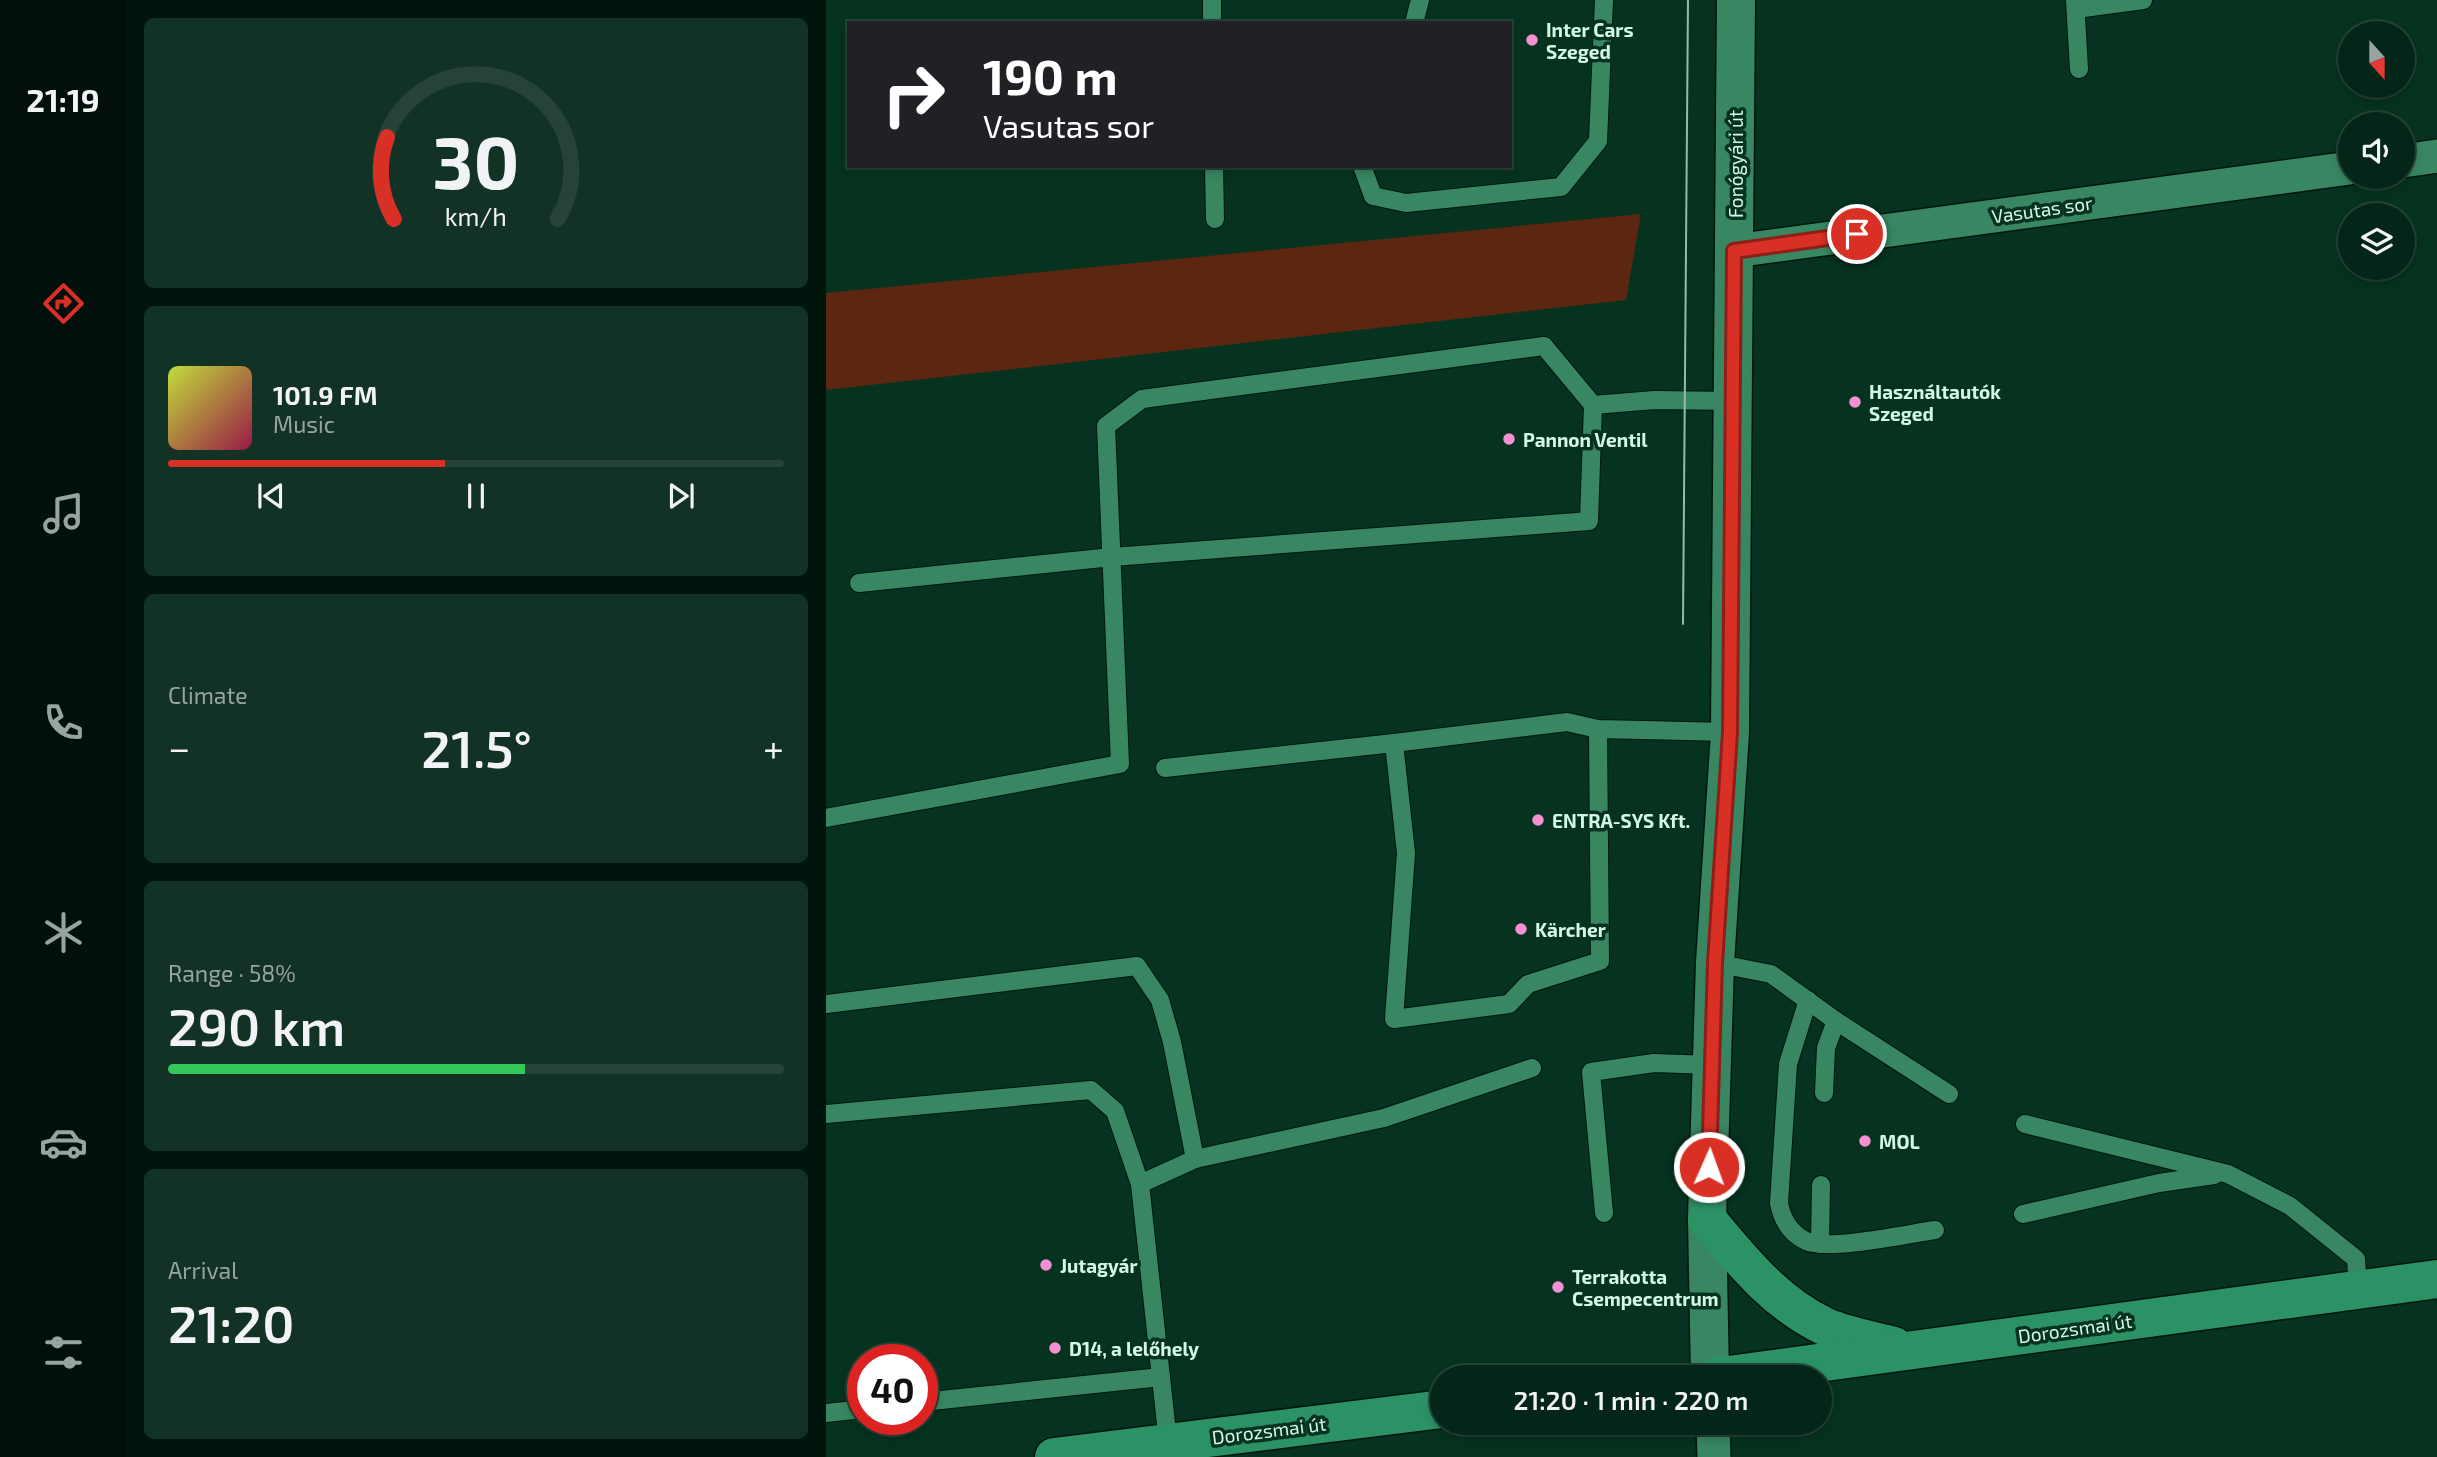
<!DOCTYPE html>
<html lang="en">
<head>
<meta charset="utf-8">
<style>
	:root { --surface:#042618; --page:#123225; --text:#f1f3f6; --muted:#97a5a2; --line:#254337; --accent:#d93025 }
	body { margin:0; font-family:"Exo 2",sans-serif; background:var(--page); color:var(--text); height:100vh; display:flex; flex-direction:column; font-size:26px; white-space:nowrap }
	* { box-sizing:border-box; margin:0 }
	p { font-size:23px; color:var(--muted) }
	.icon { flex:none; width:38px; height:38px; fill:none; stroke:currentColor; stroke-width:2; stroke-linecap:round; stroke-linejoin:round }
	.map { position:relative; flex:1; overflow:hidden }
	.panel { display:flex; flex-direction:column; gap:18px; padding:18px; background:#02150d; width:700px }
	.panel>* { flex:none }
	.banner { position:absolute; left:21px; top:21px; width:665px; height:147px; border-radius:0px; box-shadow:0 4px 10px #0003,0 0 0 2px var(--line); background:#202124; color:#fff; overflow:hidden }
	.needle { width:46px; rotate:159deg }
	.fabs { position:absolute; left:1512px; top:21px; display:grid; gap:14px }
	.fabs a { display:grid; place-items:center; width:77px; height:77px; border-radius:50%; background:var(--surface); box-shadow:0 4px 10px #0003,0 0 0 2px var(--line); font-size:35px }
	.speed { position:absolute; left:21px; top:1344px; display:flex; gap:14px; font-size:35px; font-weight:700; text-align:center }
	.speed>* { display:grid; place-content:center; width:91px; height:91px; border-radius:50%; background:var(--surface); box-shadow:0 4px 10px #0003,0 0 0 2px var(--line); line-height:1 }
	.speed .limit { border:10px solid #d22; background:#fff; color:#111 }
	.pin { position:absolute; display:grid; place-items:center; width:60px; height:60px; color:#fff; margin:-30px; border:4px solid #fff; border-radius:50%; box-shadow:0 2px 7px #0007 }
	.me { position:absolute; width:77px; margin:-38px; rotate:2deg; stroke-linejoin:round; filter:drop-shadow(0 0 5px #0008) }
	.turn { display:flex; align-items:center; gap:24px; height:147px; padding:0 21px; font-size:32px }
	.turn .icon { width:91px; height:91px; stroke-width:2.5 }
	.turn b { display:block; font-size:49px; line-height:60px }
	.big { font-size:52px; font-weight:600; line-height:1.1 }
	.panel .widget { flex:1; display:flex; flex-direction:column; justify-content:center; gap:10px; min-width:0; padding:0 24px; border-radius:10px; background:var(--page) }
	.panel .dial { align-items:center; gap:0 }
	.dial svg { height:182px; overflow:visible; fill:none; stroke:var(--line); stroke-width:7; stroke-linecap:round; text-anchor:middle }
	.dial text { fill:var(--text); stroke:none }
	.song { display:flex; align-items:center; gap:21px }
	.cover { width:84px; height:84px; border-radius:10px; background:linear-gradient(135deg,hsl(70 70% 55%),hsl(340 70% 35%)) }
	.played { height:7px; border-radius:4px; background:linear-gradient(90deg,var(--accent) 45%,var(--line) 45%) }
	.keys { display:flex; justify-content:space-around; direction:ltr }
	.heat { display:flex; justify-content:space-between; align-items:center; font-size:38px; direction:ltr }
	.charge { height:10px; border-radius:5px; background:linear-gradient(90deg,#34c759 58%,var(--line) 0) }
	.trip { position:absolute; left:604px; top:1365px; width:402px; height:70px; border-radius:35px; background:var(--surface); box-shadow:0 4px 10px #0003,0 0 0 2px var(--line); font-weight:600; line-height:70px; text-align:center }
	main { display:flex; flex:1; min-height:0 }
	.tab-bar { display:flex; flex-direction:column; width:126px; justify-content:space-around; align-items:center; background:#020f0a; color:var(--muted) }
	.tab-bar .icon { width:49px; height:49px }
	.tab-bar .on { color:var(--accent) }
	.tab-bar b { font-size:32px; color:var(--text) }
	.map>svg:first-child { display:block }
</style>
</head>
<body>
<main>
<nav class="tab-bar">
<b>21:19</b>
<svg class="icon on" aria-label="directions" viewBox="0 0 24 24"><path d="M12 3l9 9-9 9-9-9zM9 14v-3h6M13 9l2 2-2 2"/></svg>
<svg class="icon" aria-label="music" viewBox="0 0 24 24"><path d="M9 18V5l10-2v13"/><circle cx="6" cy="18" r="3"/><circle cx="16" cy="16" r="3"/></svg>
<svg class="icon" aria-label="phone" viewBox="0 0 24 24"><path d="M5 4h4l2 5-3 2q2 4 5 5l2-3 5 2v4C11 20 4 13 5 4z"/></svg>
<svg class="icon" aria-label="climate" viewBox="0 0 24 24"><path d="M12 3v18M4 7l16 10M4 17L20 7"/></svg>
<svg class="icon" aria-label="car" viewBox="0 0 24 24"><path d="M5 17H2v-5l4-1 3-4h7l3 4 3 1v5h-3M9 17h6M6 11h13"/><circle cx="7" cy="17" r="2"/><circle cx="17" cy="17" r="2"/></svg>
<svg class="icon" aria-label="filters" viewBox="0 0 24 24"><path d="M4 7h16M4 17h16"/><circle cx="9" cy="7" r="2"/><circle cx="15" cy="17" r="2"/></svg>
</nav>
<section class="panel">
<div class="widget dial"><svg viewBox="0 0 100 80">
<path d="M14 69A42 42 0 1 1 86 69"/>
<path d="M14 69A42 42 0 0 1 11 33" stroke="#d93025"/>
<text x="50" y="56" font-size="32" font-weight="700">30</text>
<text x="50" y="72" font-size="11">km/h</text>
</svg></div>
<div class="widget">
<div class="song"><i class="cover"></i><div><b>101.9 FM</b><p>Music</p></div></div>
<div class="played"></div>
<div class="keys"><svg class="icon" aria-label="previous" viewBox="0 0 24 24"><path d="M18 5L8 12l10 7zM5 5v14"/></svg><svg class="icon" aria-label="pause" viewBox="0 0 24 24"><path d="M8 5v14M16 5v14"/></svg><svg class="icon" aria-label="next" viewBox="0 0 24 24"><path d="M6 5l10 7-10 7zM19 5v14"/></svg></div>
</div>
<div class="widget"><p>Climate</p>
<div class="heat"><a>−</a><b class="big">21.5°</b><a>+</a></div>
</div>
<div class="widget"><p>Range · 58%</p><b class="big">290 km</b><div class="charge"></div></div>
<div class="widget"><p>Arrival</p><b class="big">21:20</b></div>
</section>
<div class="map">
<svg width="1611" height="1457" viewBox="0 0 1611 1457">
	<rect width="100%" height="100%" fill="#063220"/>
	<!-- green -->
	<polygon fill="#5d2611" points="815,214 800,300 0,390 0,293"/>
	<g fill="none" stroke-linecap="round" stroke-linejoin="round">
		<defs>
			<g id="lane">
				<polyline points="386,0 386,23"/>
				<polyline points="1249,0 1253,69"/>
				<polyline points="1250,9 1317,0"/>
				<polyline points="588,23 594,0"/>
				<polyline points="388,166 389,219"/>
				<polyline points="536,166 547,196 580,203 735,187 772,141 778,0"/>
				<polyline points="767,405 829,400 908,401"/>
				<polyline points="772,729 741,722 568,743 580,853 568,1019 683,1004 702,984 774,961 772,729 904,732"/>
				<polyline points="339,768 568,743"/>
				<polyline points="0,818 294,764 280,426 316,399 718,346 767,405 763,521 286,557 33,583"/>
				<polyline points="889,963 945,974 1010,1021 1123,1094"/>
				<path d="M982,1000L962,1064L953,1203C956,1220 964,1233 980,1241C1003,1251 1081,1234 1109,1230"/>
				<polyline points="0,1004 311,966 334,1000 346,1042 369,1159"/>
				<polyline points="998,1093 1000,1048 1010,1021"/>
				<polyline points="0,1114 265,1090 289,1111 314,1184"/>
				<polyline points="1199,1124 1402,1174 1464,1206 1530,1259 1532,1289"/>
				<polyline points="778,1213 765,1072 828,1063 886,1065"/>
				<polyline points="1197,1214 1333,1183 1388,1175"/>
				<polyline points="994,1244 995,1185"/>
				<polyline points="96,1402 335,1377"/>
				<polyline points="0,1413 37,1409"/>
				<polyline points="342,1442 314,1184 369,1159 558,1118 706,1068"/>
			</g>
			<g id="street">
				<polyline points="1577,161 1611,156"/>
				<polyline points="908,251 1524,168"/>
				<polyline points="887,1423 888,1457"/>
			</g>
			<polyline id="secondary" points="884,1377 881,1219 889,963 904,732 910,0"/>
			<g id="primary">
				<path d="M881,1219C915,1260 950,1304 1000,1327C1021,1336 1046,1340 1068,1346"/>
				<polyline points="888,1377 1611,1279"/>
				<polyline points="228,1457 616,1409"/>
			</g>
		</defs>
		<!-- lane casing -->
		<use href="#lane" stroke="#01170c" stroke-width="20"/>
		<!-- street casing -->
		<use href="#street" stroke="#01170c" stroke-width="36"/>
		<!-- secondary casing -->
		<use href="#secondary" stroke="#01170c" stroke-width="41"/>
		<!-- primary casing -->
		<use href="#primary" stroke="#01170c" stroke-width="41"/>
		<!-- lane -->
		<use href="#lane" stroke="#388762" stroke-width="18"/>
		<!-- street -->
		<use href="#street" stroke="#388762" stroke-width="33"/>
		<!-- secondary -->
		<use href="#secondary" stroke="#388762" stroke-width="38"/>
		<!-- primary -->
		<use href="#primary" stroke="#2b9266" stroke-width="38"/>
		<!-- tram -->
		<polyline stroke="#94bca8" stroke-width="2" points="857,624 862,0"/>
	</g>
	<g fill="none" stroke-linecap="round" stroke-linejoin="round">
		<defs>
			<polyline id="route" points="883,1167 889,963 904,732 908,251 1031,234"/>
		</defs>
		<!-- route casing -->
		<use href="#route" stroke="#8d1f18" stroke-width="18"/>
		<!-- route -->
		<use href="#route" stroke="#d93025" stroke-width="12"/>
	</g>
	<!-- markers -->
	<g fill="#f491d3" stroke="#063220" stroke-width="2.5">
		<circle cx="706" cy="40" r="7"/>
		<circle cx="1029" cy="402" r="7"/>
		<circle cx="683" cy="439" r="7"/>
		<circle cx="712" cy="820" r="7"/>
		<circle cx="695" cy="929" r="7"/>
		<circle cx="1039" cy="1141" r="7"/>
		<circle cx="220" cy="1265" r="7"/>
		<circle cx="732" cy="1287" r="7"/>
		<circle cx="229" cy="1348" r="7"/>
	</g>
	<g text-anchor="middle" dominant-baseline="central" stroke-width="7" stroke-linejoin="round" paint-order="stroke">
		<!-- poi labels -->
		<g font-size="19" font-weight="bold" fill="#d3f9e4" stroke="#063220" text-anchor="start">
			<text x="720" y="29">Inter Cars<tspan x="720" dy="22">Szeged</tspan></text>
			<text x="1043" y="391">Használtautók<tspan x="1043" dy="22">Szeged</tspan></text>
			<text x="697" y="439">Pannon Ventil</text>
			<text x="726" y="820">ENTRA-SYS Kft.</text>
			<text x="709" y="929">Kärcher</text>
			<text x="1053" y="1141">MOL</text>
			<text x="234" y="1265">Jutagyár</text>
			<text x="746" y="1276">Terrakotta<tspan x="746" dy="22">Csempecentrum</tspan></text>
			<text x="243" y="1348">D14, a lelőhely</text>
		</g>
		<!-- street labels -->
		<g font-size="19" fill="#d3f9e4" stroke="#063220">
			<text transform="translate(909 164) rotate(-90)">Fonógyári út</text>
			<text transform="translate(1216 209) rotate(-8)">Vasutas sor</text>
			<text transform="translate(1249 1328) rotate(-8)">Dorozsmai út</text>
			<text transform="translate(443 1430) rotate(-7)">Dorozsmai út</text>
		</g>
	</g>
</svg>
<div class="fabs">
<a><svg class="needle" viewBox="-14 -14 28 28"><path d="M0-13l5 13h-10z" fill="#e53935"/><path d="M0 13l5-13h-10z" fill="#97a5a2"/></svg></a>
<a><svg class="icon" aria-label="sound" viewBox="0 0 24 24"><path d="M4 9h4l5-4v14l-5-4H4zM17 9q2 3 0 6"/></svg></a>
<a><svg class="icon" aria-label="layers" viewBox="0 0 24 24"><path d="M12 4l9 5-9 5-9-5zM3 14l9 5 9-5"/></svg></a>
</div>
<div class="speed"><div class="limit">40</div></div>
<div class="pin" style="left:1031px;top:234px;background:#d93025"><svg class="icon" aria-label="arrive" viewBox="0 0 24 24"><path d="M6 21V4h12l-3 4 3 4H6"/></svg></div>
<svg class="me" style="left:883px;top:1167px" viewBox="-20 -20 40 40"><circle r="17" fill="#d93025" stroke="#fff" stroke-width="3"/><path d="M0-11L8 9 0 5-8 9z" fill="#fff"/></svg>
<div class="trip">21:20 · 1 min · 220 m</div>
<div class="banner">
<div class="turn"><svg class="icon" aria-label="right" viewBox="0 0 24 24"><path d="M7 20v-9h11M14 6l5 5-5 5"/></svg><div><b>190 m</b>Vasutas sor</div></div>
</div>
</div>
</main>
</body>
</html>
